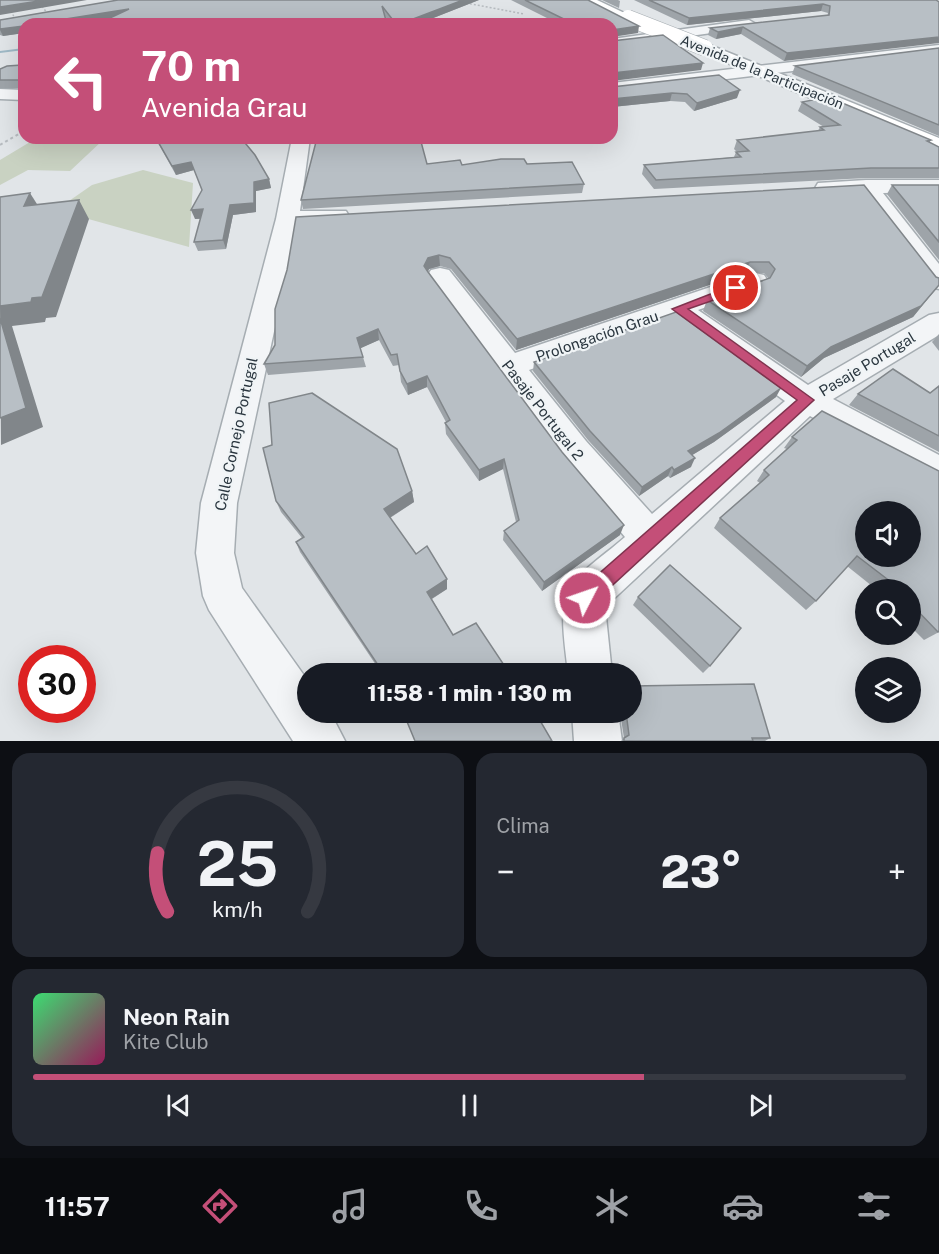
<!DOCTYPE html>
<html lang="es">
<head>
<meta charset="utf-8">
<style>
	:root { --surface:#171b24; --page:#242831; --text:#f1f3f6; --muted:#9ea1a6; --line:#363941; --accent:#c44f78 }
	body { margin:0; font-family:"Public Sans",sans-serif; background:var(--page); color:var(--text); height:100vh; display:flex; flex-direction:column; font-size:22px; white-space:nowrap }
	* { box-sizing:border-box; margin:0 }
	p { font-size:20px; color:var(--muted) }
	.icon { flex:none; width:33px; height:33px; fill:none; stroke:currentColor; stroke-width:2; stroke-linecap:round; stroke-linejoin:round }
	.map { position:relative; height:741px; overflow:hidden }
	.details { display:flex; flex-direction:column; gap:12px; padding:12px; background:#0d0f14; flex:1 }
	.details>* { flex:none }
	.hud { position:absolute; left:18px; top:18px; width:600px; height:126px; border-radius:18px; box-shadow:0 6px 24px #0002; background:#c44f78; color:#fff; overflow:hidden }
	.buttons { position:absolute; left:855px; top:501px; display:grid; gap:12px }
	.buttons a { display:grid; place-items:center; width:66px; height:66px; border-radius:50%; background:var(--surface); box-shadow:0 6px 24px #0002; font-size:30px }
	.speed { position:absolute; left:18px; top:645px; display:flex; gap:12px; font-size:30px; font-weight:700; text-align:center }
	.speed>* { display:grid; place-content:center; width:78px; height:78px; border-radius:50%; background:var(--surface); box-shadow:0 6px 24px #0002; line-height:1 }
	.speed .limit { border:9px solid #d22; background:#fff; color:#111 }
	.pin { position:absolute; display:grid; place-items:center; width:51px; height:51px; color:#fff; margin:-26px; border:3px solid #fff; border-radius:50%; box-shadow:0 2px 6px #0007 }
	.me { position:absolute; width:66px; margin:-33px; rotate:49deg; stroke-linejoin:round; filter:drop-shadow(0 0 4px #0008) }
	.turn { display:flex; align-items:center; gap:21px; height:126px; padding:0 24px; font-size:27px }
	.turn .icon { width:78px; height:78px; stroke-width:2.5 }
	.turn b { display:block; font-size:42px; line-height:51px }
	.big { font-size:45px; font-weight:800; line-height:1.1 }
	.details .widget { flex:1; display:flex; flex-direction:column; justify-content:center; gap:9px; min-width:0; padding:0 21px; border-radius:18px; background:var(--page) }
	.details .dial { align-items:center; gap:0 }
	.dial svg { height:156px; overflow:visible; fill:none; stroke:var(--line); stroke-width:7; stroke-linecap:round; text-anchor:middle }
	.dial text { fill:var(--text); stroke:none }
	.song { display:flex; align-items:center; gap:18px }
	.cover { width:72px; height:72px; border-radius:9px; background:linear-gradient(135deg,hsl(140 70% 55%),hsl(330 70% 35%)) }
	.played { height:6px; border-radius:3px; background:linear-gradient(90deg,var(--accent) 70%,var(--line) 70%) }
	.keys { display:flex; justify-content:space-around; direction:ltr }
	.heat { display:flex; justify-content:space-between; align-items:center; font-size:33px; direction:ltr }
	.details .tiles { flex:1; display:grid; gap:12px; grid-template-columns:1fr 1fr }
	.widget:last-child { grid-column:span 2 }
	.trip { position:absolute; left:297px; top:663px; width:345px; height:60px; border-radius:30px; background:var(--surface); box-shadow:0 6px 24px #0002; font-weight:800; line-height:60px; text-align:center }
	.tab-bar { display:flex; height:96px; justify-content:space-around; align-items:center; background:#090b0e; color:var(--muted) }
	.tab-bar .icon { width:42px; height:42px }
	.tab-bar .current { color:var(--accent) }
	.tab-bar b { font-size:27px; color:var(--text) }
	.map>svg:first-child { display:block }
</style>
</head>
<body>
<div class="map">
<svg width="939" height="741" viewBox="0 0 939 741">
	<rect width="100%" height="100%" fill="#e1e5e8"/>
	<!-- green -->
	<g fill="#c9d2c2">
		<polygon points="103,140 70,171 28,170 0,185 0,160 30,142"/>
		<polygon points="143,170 193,183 189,247 56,210 92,185"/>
	</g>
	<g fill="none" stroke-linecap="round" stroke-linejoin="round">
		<!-- stream -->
		<g fill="#9eb9c6" fill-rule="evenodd">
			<polygon points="556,16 557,18 522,24 513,24"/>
			<polygon points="24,48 24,50 0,53 0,51"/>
		</g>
		<defs>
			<g id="minor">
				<polygon points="749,20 756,24 754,27 612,47 612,39"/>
				<polygon points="939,45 939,53 612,93 612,83"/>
				<polygon points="0,89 24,90 24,100 0,99"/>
				<polygon points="292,138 310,138 300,211 346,211 349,216 346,221 297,225 237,503 234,553 242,588 308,681 308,712 330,712 345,741 293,741 209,610 203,596 196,553 201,503 276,219"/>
				<polygon points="866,180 939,180 939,192 883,193 939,264 939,289 930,287 861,194 818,193 815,188 818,183"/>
				<path d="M440,268L449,270L515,353L746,275L755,273L764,275L768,281L764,287L698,310L808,385L929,315L939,313V335L833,399L939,455V487L810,416L605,607L612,674H568C566,650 556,601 572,583C587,566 608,552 625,537L562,461L431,282L427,276L431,270ZM673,319L785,401L652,514L586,441L529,370Z"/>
				<polygon points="572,712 618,712 622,741 574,741"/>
			</g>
			<g id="secondary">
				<polygon points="578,0 597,0 635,18 628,22 623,21"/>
				<polygon points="705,43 939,138 939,152 699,51 697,48"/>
			</g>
		</defs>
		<!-- minor casing -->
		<use href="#minor" stroke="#a6adb2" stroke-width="3"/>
		<!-- secondary casing -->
		<use href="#secondary" stroke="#a6adb2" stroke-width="3"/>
		<!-- path-far1 -->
		<g stroke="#b7bcc0" stroke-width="1.5" stroke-dasharray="2 2" stroke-linecap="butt">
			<polyline points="6,0 15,19"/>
			<polyline points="37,0 48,14"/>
			<polyline points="466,3 524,14"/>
			<polyline points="91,24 104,21"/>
		</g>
		<!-- path -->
		<polyline stroke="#b7bcc0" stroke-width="2" stroke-dasharray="3 3" stroke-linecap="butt" points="0,145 24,131"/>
		<!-- minor -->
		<use href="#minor" fill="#f3f5f7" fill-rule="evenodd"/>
		<!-- secondary -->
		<use href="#secondary" fill="#fff" fill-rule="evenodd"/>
		<defs>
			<polyline id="secondary-bridge" points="628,18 705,48"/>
		</defs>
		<!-- secondary-bridge casing -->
		<use href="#secondary-bridge" stroke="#a6adb2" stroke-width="17" stroke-linecap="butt"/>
		<!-- secondary-bridge -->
		<use href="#secondary-bridge" stroke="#fff" stroke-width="16"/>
	</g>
	<!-- wall -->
	<g fill="#9ea4a9">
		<polygon points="118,0 479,0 418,24 391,24 384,15 105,20 81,24 24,24 24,33 3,36 0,35 0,20"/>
		<polygon points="511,0 588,0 638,33 612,24 559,24"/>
		<polygon points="602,0 618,0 620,1 619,8"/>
		<polygon points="634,0 936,0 784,61 741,34 716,39 708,35 710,28 827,16 828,13 821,11 687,25"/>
		<polygon points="939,48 939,136 792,74 795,66"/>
		<polygon points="24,58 24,89 23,88 0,88 0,69 22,65"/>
		<polygon points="612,87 737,98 694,111 685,102 670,101 612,107"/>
		<polygon points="802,102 931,140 929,143 939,147 939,178 866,178 654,189 642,174 644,165 734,157 736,152 737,152 734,149 737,140 818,131 820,127 824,127 798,111"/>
		<polygon points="155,138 241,138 269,179 271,188 256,191 256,212 233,215 226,249 198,251 194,242 201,219 195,219 202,190 194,170 176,175"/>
		<polygon points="427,164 462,165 527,164 584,184 582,193 303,209 301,200"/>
		<polygon points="864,185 939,285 913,317 824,358 801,377 703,311 707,300 769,279 764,273 745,273 516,350 451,269 440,266 429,269 428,272 620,535 542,591 503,540 504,531 516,522 503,469 479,481 446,434 445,423 446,422 427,387 408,395 401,382 399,365 393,366 379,340 360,348 363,357 366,367 268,375 264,364 275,345 287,270"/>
		<polygon points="892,185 939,185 939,260 887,194"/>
		<polygon points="939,334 939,351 932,342"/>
		<polygon points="534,362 776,397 714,442 692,455 691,467 670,478 668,476 639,496 588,440 533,371"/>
		<polygon points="939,386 939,452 849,405 858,394 930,393"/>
		<polygon points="822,411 939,632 924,640 910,626 910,590 877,590 847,566 816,601 806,610 714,528 720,518 760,483 757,481 764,470 787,449 784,448 792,437"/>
		<polygon points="272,445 412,491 414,502 390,518 416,554 447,579 447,589 432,599 453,635 510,674 382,674 300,552 296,542 302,538 281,512 276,501"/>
		<polygon points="638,597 710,666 703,673 633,605"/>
		<polygon points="620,712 632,712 770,738 765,741 621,741 624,738"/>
	</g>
	<!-- shaded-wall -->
	<g fill="#81868a">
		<polygon points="45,0 87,0 0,15 0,7"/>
		<polygon points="463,0 479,0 418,24 400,24"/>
		<polygon points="823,4 821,11 687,25 689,18"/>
		<polygon points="129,9 131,16 81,24 34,24"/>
		<polygon points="24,26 24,33 3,36 0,30 0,29"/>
		<polygon points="639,26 638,33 612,37 612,30"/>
		<polygon points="743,27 741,34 716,39 718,32"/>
		<polygon points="939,37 939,43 784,61 787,53"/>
		<polygon points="703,63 701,70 612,81 613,73"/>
		<polygon points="740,90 737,98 694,111 697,103"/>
		<polygon points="672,93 670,101 612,107 612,99"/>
		<polygon points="191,162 194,170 176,175 172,166"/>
		<polygon points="269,179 271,188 256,191 256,212 233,215 226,249 223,240 230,205 254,182"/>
		<polygon points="30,193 42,212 24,206"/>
		<polygon points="79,200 89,219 56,317 46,318 45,322 12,326 43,427 1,445 0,306"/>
		<polygon points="203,209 207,218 195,219 191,210"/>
		<polygon points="439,255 440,266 429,269 425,277 424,266 428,258"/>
		<polygon points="750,262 745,273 516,350 517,339"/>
		<polygon points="939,285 913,317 824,358 801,377 807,366 831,347"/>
		<polygon points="378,329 379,340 359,349 357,338"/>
		<polygon points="427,376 427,387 408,395 407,384"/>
		<polygon points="781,388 776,397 714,442 684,460 688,451"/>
		<polygon points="695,458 691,467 670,478 674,470"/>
		<polygon points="504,459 503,469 479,481 479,470"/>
		<polygon points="672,467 668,476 639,496 642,487"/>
		<polygon points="412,491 414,502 386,520 384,509"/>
		<polygon points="624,525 620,535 542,591 544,582"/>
		<polygon points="447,579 447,589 428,601 427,592"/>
	</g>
	<!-- building -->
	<g fill="#b8bfc5" stroke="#81868a" stroke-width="1.5" fill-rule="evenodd">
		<polygon points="0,0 45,0 0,7"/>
		<polygon points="118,0 463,0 400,24 396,24 382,6 387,24 97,24 129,9 34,24 24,24 24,26 0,29 0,20"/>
		<polygon points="525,0 588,0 639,26 612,30 612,24 574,24"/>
		<polygon points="649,0 936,0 939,2 939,37 787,53 743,27 718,32 710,28 829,15 830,6 823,4 689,18"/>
		<polygon points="663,35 703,63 613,73 612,85 612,41"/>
		<polygon points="939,48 939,125 795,66"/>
		<polygon points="24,58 24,85 22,85 20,80 0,80 0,69 7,66 22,65 22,59"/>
		<polygon points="719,75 740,90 697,103 687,94 672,93 612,99 612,87"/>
		<polygon points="828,97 931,140 927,141 939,147 939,168 871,168 656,180 644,165 741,157 736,152 749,151 737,140 824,130 820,127 840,125 802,102"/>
		<polygon points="156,138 241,138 255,155 269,179 254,182 254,203 230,205 223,240 194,242 203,209 191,210 202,190 191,162 172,166"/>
		<polygon points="317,138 420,138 427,164 460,160 462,165 501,159 524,159 527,164 572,162 584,184 301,200"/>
		<polygon points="864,185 936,277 939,278 939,285 921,306 831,347 807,366 707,300 770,278 775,269 769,262 750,262 517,339 450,258 439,255 428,258 424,266 428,272 562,452 624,525 544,582 504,531 519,520 504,459 479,470 445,423 450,420 427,376 407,384 400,371 397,354 391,355 378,329 357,338 363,357 264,364 275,345 275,309 287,270 296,217"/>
		<polygon points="892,185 939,185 939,242"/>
		<polygon points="30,193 24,206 79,200 42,297 32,298 31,302 0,306 0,197"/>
		<polygon points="676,312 781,388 719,433 688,451 695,458 674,470 672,467 642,487 590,431 534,362"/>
		<polygon points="0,318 26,408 0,418"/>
		<polygon points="893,369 930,393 939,386 939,436 858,394"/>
		<polygon points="312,393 397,449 412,491 384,509 416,554 427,546 447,579 427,592 453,635 476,623 510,674 384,674 296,542 304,537 276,501 263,448 272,445 269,403"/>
		<path d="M822,411L939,471V631L938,632L910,603V590H898L891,582L857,556L816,601L720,518L769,475L764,470L797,440L792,437ZM866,512H910V556H866Z"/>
		<polygon points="670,565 741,628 710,666 638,597"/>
		<polygon points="754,684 770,738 752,738 753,741 624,741 624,738 629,735 626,712 632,712 632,686"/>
		<polygon points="403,712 535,712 552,741 415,741"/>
	</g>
	<!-- route -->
	<polygon fill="#c44f78" stroke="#7f334e" stroke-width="1.5" points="736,284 740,285 740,291 688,309 814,400 592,604 585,607 579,604 576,598 579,591 797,400 672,309"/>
	<g text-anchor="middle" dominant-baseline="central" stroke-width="4.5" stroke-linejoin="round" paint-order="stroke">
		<!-- far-street labels -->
		<g font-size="14" fill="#2a363f" stroke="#f0f4f6">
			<text transform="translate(762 72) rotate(22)">Avenida de la Participación</text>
		</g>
		<!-- street labels -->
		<g font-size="15" fill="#2a363f" stroke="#f0f4f6">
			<text transform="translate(597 336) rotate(-19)">Prolongación Grau</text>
			<text transform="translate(867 364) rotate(-31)">Pasaje Portugal</text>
			<text transform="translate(543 410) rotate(52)">Pasaje Portugal 2</text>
			<text transform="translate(236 434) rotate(-78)">Calle Cornejo Portugal</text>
		</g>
	</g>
</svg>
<div class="buttons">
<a><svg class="icon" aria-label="sound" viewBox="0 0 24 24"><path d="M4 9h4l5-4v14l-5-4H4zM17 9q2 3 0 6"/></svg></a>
<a><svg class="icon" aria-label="search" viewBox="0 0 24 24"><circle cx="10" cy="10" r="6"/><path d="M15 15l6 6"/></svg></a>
<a><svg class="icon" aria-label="layers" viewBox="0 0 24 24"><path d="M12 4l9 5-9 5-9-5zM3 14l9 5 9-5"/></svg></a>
</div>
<div class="speed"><div class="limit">30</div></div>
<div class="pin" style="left:736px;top:288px;background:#d93025"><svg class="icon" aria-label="arrive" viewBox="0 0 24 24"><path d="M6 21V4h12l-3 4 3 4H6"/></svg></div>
<svg class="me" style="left:585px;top:598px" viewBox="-20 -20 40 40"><circle r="17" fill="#c44f78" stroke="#fff" stroke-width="3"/><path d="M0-11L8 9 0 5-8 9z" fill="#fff"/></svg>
<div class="trip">11:58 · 1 min · 130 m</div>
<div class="hud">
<div class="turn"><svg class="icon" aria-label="left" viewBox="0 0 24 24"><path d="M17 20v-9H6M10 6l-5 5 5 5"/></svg><div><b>70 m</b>Avenida Grau</div></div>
</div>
</div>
<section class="details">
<div class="tiles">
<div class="widget dial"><svg viewBox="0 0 100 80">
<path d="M14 69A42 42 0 1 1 86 69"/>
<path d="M14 69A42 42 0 0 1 9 39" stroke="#c44f78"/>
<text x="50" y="56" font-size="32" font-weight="700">25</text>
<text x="50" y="72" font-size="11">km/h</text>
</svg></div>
<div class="widget"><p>Clima</p>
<div class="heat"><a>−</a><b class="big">23°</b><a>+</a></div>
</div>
<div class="widget">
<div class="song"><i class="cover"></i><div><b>Neon Rain</b><p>Kite Club</p></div></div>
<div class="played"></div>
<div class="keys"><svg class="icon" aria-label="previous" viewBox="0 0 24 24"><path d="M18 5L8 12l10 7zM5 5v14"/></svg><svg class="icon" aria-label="pause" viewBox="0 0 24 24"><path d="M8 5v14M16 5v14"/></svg><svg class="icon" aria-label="next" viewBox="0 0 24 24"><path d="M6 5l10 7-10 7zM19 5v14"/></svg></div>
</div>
</div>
</section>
<nav class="tab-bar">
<b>11:57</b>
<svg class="icon current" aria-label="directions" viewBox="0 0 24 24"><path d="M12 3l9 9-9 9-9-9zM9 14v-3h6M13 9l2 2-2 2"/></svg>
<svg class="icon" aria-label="music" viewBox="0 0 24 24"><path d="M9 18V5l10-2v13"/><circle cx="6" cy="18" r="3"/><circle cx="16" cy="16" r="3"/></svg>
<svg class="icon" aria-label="phone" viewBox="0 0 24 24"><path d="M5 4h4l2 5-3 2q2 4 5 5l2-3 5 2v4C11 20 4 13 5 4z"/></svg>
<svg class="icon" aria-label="climate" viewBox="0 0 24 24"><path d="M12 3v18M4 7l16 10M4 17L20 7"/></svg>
<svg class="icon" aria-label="car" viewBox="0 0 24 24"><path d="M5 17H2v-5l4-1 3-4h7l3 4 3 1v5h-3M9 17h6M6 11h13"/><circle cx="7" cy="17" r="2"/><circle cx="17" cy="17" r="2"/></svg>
<svg class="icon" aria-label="filters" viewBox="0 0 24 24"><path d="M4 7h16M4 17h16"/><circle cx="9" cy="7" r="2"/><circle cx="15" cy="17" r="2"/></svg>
</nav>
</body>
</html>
